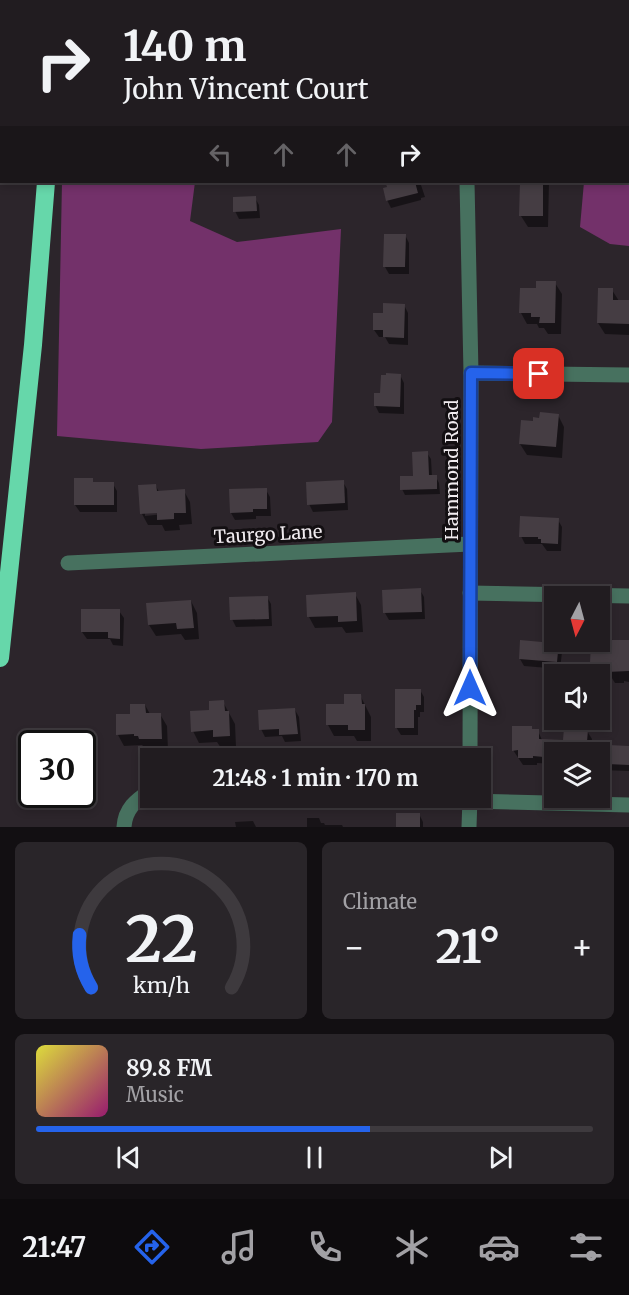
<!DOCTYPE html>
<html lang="en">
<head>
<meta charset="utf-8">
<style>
	:root { --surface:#211c20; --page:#292529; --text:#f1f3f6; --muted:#a2a1a5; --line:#3e3a3e; --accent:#2563eb }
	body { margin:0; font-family:Merriweather,serif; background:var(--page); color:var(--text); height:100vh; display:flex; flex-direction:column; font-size:22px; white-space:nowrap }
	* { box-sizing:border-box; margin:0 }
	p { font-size:20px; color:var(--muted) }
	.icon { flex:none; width:33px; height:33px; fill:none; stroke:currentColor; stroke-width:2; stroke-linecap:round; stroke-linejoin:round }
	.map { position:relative; height:827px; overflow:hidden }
	.panel { display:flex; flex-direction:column; gap:15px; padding:15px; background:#120f12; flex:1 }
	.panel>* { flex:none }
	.guide { position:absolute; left:0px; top:0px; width:630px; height:183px; box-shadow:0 3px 9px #0003,0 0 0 2px var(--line); background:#211c20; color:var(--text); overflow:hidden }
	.needle { width:39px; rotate:186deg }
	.fabs { position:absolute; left:544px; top:586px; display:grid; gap:12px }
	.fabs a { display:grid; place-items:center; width:66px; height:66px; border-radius:0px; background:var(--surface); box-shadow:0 3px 9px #0003,0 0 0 2px var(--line); font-size:30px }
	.speed { position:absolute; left:18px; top:730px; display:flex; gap:12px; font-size:30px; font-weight:700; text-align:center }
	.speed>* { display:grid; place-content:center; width:78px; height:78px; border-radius:50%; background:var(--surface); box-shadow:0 3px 9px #0003,0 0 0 2px var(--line); line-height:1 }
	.speed .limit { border:3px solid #111; border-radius:9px; background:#fff; color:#111 }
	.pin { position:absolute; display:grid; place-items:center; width:51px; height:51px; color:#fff; margin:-26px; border-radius:12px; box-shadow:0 3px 9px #0006 }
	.me { position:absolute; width:66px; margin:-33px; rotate:0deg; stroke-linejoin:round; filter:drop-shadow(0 0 4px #0008) }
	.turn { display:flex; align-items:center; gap:21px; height:126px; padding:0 24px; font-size:27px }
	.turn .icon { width:78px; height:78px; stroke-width:2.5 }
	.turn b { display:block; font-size:42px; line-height:51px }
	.lanes { display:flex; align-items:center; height:57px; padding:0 24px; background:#0003; justify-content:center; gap:30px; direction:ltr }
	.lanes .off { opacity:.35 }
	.big { font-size:45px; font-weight:700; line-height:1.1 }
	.panel .tile { flex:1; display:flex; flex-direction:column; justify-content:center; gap:9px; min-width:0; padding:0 21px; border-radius:9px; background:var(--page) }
	.panel .dial { align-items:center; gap:0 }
	.dial svg { height:156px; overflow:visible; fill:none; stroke:var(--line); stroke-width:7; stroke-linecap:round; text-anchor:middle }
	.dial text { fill:var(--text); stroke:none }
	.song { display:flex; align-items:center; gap:18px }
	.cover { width:72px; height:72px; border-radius:9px; background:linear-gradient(135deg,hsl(60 70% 55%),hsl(320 70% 35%)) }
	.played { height:6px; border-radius:3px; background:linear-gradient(90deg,var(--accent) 60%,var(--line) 60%) }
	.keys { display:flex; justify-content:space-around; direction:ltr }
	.heat { display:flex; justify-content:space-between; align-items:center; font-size:33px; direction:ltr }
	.panel .tiles { flex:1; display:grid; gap:15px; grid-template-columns:1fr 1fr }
	.tile:last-child { grid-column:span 2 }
	.trip { position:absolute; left:140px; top:748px; width:351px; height:60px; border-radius:0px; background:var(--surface); box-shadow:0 3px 9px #0003,0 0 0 2px var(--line); font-weight:700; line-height:60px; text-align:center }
	.tab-bar { display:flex; height:96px; justify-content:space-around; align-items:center; background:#0d0b0d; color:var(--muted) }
	.tab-bar .icon { width:42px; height:42px }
	.tab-bar .selected { color:var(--accent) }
	.tab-bar b { font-size:27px; color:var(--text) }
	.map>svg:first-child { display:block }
</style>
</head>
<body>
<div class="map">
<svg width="629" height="827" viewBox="0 0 629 827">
	<rect width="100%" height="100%" fill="#2c252b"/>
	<!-- green -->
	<g fill="#73316a">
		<polygon points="629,156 629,246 610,244 580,227 584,182 628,182"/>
		<polygon points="62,182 195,182 190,221 237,242 341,229 332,422 318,442 201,449 57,436"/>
	</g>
	<!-- shadow -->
	<g fill="#0007" fill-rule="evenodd">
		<polygon points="519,0 545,0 546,2 519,2"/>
		<polygon points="404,182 420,182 425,197 421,198 421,200 391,208 387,200 388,185"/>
		<polygon points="521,182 549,182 548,227 528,227 521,216"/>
		<polygon points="255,198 259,205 260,218 239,219 235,211"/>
		<polygon points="405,235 409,243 409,274 389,274 385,267"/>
		<polygon points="555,283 562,294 561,334 548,334 544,328 539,328 537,324 527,324 521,313 538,290"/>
		<polygon points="612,290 619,301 629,302 629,335 605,334 598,323"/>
		<polygon points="404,305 408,313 408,345 389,344 385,337 379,337 374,330 385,315"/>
		<polygon points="400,375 404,383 404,414 379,413 375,405 381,395"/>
		<polygon points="558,415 564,427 562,458 527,455 520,444"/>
		<polygon points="427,453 431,459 432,477 436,477 439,483 440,494 405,495 402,489 415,477"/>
		<polygon points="92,480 94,484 113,484 117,491 117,512 80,512 75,505"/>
		<polygon points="343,482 347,489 348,510 313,512 309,504"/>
		<path d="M156,486L159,492L184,491L190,502L192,524L179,525L180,530L165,531L162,525H148L142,514L140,487ZM164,512V514L145,516V513Z"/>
		<polygon points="266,490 270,497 271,516 256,516 256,519 235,520 231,513"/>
		<polygon points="558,520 562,527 561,551 547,551 542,544 525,544 521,536"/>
		<polygon points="420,590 424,597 425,619 389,620 385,613"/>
		<polygon points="355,594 361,605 363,632 346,633 342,627 315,628 309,617"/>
		<polygon points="267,597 271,604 272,626 236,627 232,619"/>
		<polygon points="191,601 197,613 199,639 185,640 181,634 156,636 149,625"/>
		<polygon points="119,611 124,618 123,646 113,645 110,639 87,639 82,632"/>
		<polygon points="555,636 555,642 561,642 563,644 560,669 524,666 520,659"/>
		<polygon points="600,637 611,638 613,641 629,642 629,682 624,681 624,683 615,683 610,675 598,674 592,663 593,642 600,642"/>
		<polygon points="420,690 424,697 424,712 420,712 420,717 418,717 418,735 401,735 396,727"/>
		<polygon points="360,695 371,717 371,741 357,741 354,736 334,736 328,725 346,706"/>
		<polygon points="223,702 235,724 236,747 221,748 217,742 199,743 193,731 211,712"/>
		<polygon points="145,705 150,714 160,714 167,726 168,750 147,750 142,745 124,746 118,735 132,715"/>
		<polygon points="295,710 299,717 301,741 285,742 282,736 265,737 261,729"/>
		<polygon points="533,731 538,731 542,740 564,742 587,731 592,739 591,745 629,747 629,771 600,770 600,753 555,753 555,764 537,763 537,765 523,765 513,750"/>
		<polygon points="419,814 423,822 423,827 397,827"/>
		<polygon points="307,818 319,818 321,823 324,823 325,825 342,825 343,827 307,827"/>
		<polygon points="253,821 256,827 276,827 236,827 235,822"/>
	</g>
	<!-- building -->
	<g fill="#453d43">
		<polygon points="398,182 415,182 418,193 386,201 383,188 387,187 386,184"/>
		<polygon points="520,182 543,182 543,216 519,216"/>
		<polygon points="256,196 257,211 233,212 233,197"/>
		<polygon points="384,234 406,234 405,267 383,267"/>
		<polygon points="536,281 556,281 555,323 539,323 540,317 531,317 531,313 519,313 520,288 536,288"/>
		<polygon points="598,288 613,288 613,300 629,300 629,324 597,323"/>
		<polygon points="383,303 405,304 404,338 383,337 383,330 373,330 373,313 383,313"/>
		<polygon points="386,373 401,374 400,407 374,406 374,393 380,393 381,375 386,375"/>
		<polygon points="540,412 559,414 556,447 519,444 521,420 533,421 533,417 539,418"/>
		<polygon points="428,451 429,475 437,475 437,489 400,490 400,476 413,476 412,452"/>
		<polygon points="74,478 93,478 93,482 114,482 114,505 74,505"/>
		<polygon points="344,480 345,503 307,505 306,482"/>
		<polygon points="156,484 157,491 185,489 186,513 174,513 174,519 157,520 157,513 140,514 138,485"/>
		<polygon points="267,488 267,509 253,509 253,512 230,513 229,489"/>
		<polygon points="520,516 559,518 558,544 541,543 541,539 538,539 538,537 519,537"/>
		<polygon points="421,588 422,612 383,613 382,590"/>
		<polygon points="356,592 357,621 338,622 338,616 307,617 306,595"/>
		<polygon points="268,596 269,619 230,620 229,597"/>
		<polygon points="191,600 194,628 177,629 176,623 148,625 146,603"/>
		<polygon points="81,609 120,609 120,639 108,638 108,632 81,632"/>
		<polygon points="543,634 555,635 555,642 559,642 557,662 519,659 520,640 542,642"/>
		<polygon points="600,636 612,636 612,640 629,640 629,671 607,672 607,664 590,663 591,642 600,642"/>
		<polygon points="395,689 421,689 421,705 416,705 416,710 414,710 414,728 395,728"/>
		<polygon points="344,694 361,694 362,704 365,704 365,730 348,730 348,725 326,725 326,704 344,704"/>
		<polygon points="224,700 225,711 229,711 230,736 213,737 213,730 191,732 190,711 209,710 209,701"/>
		<polygon points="130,704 145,704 146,713 161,713 162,739 139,739 138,736 134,736 134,734 116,735 116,714 130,714"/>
		<polygon points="295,708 298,734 279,735 279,729 259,730 258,710"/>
		<polygon points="512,726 532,726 532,729 539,729 539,739 563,740 564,728 588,730 586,753 555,753 555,758 533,756 533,758 518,758 518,750 512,751"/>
		<polygon points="608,745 629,746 629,765 607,764"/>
		<rect x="396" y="813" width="24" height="14"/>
	</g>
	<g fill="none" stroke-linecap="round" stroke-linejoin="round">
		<!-- minor -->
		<g stroke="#47715f" stroke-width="15">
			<polyline points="463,0 463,2"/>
			<polyline points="467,182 471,373 470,759"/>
			<polyline points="471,373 629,375"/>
			<polyline points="68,563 470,544"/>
			<polyline points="470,593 629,596"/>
			<polyline points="470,801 629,805"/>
			<path d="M124,827C125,809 136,800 150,791"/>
			<polyline points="469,827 470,798"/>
		</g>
		<!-- highway -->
		<g stroke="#66d7aa" stroke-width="18">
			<polyline points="3,2 3,0"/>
			<polyline points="57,2 57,0"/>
			<polyline points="0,59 2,33"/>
			<polyline points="0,658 33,345 46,182"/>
		</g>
	</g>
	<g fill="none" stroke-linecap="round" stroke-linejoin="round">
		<defs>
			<polyline id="route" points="470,688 471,373 539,374"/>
		</defs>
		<!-- route casing -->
		<use href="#route" stroke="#184099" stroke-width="15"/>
		<!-- route -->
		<use href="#route" stroke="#2563eb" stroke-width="10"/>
	</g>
	<g text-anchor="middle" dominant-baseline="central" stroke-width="6" stroke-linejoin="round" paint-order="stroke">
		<!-- street labels -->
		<g font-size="18" fill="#f1ecf0" stroke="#130f12">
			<text transform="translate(451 470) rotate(-90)">Hammond Road</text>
			<text transform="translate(268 534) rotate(-3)">Taurgo Lane</text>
		</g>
	</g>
</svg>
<div class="fabs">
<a><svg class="needle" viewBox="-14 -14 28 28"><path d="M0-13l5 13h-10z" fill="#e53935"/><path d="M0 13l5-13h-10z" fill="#a2a1a5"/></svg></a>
<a><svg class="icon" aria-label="sound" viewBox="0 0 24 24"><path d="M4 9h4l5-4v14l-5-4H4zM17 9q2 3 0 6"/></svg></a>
<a><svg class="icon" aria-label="layers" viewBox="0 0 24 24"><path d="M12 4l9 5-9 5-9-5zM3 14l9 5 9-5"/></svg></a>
</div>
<div class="speed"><div class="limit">30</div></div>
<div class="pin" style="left:539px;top:374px;background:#d93025"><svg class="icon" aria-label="arrive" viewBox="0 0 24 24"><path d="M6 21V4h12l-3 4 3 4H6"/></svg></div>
<svg class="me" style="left:470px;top:688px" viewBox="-20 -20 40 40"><path d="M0-17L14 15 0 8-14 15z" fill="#2563eb" stroke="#fff" stroke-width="4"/></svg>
<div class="trip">21:48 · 1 min · 170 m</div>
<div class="guide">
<div class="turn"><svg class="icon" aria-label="right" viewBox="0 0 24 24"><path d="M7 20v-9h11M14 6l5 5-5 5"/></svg><div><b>140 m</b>John Vincent Court</div></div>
<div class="lanes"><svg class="icon off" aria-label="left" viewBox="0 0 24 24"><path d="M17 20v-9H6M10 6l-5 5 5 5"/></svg><svg class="icon off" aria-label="ahead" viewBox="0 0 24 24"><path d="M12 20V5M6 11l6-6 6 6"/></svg><svg class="icon off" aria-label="ahead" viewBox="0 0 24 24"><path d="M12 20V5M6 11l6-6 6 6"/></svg><svg class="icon" aria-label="right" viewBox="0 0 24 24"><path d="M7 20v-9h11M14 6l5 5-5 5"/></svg></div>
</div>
</div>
<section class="panel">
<div class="tiles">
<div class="tile dial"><svg viewBox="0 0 100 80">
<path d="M14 69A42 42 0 1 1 86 69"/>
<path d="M14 69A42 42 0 0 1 8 42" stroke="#2563eb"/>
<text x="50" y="56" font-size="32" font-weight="700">22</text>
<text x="50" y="72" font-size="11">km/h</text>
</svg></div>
<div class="tile"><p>Climate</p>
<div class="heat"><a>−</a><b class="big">21°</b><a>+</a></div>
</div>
<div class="tile">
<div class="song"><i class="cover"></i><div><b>89.8 FM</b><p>Music</p></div></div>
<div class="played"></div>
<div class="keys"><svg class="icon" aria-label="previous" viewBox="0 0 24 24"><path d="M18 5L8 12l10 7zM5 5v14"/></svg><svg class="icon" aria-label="pause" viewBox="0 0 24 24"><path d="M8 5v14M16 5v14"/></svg><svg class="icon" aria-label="next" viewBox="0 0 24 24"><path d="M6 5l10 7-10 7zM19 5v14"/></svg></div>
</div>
</div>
</section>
<nav class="tab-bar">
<b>21:47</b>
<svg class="icon selected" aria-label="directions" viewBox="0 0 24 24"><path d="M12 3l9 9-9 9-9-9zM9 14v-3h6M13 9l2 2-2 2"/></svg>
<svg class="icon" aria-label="music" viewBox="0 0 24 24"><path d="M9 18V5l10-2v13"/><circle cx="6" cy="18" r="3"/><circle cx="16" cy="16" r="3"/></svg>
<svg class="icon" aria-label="phone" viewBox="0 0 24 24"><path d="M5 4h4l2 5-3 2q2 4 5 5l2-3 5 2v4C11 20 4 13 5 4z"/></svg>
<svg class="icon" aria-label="climate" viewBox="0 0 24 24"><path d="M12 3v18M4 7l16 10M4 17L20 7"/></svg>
<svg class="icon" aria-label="car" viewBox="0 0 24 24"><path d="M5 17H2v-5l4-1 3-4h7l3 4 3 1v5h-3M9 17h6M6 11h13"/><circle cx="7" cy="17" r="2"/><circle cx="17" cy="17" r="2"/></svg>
<svg class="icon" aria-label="filters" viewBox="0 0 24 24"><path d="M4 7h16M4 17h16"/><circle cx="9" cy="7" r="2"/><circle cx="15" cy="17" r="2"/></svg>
</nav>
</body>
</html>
